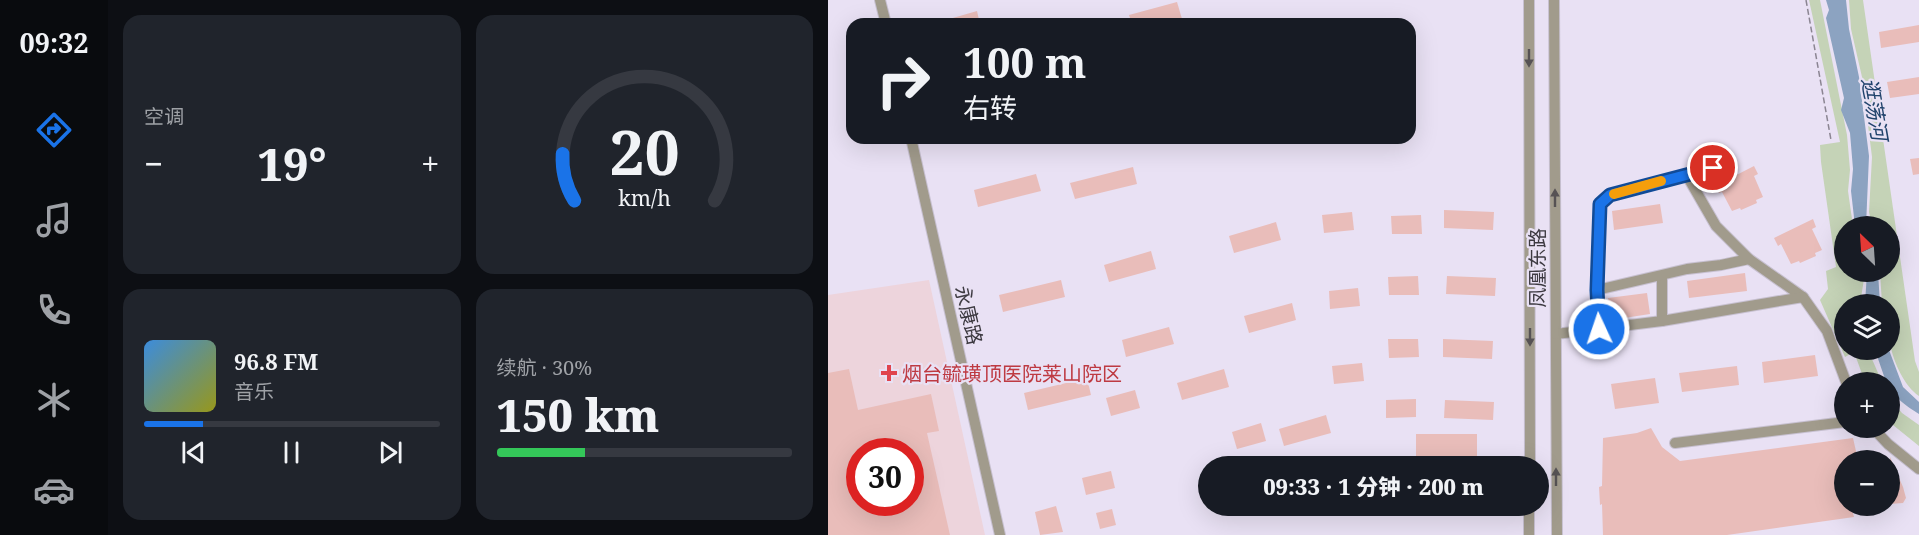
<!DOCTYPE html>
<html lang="zh">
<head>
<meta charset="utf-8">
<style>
	:root { --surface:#171b24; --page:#20242c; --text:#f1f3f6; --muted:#9ea1a6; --line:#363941; --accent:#1a73e8 }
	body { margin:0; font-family:"Noto Serif","Noto Sans SC",serif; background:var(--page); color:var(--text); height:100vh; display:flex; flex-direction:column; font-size:22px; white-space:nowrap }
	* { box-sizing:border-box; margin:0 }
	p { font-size:20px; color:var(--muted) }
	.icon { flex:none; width:33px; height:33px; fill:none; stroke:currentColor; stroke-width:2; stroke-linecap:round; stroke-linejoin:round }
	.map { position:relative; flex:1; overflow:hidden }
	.panel { display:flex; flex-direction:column; gap:15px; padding:15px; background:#0d0f14; width:720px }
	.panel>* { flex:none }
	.hud { position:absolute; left:18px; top:18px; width:570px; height:126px; border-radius:18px; box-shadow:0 6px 24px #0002; background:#171b24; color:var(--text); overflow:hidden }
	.needle { width:39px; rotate:335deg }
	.fabs { position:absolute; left:1006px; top:216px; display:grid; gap:12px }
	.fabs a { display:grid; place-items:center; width:66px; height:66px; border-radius:50%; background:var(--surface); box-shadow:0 6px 24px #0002; font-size:30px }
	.speed { position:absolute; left:18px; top:438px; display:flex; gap:12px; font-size:30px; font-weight:700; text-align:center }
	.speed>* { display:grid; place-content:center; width:78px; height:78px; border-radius:50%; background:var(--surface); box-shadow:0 6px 24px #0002; line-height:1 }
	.speed .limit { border:9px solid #d22; background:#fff; color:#111 }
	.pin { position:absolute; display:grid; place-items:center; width:51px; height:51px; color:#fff; margin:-26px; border:3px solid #fff; border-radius:50%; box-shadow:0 2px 6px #0007 }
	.me { position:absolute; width:66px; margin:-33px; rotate:357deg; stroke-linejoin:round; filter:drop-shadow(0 0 4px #0008) }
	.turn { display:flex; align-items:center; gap:21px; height:126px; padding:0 18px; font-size:27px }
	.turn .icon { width:78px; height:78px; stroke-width:2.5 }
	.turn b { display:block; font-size:42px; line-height:51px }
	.big { font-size:45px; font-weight:800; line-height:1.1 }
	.panel .card { flex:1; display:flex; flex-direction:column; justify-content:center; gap:9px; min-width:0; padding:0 21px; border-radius:18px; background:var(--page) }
	.panel .dial { align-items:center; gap:0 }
	.dial svg { height:156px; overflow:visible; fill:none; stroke:var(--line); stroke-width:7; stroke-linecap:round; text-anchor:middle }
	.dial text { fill:var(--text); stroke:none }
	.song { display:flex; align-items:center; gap:18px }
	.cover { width:72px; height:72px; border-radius:9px; background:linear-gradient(135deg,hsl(210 70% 55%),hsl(60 70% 35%)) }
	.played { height:6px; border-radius:3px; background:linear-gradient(90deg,var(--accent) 20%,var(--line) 20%) }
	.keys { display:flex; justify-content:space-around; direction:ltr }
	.heat { display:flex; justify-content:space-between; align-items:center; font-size:33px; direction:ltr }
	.charge { height:9px; border-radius:4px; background:linear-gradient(90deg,#34c759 30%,var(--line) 0) }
	.panel .tiles { flex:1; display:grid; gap:15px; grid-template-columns:repeat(2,1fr) }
	.trip { position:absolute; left:370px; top:456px; width:351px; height:60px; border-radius:30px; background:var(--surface); box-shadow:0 6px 24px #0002; font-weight:800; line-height:60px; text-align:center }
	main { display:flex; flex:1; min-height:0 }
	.tabs { display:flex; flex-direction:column; width:108px; justify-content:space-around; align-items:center; background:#090b0e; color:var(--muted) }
	.tabs .icon { width:42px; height:42px }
	.tabs .selected { color:var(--accent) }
	.tabs b { font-size:27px; color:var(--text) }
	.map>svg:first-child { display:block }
</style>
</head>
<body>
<main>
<nav class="tabs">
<b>09:32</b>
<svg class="icon selected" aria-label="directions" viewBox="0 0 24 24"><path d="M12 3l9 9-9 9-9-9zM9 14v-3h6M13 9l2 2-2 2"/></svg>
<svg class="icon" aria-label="music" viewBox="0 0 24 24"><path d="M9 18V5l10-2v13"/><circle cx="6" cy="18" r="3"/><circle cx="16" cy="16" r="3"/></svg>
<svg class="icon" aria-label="phone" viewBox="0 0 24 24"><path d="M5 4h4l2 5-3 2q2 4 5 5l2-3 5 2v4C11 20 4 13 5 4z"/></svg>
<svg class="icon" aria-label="climate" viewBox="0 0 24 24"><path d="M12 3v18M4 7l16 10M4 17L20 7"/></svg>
<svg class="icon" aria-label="car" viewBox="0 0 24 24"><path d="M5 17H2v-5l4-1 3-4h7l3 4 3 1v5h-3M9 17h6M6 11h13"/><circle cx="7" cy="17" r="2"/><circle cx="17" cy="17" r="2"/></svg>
</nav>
<section class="panel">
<div class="tiles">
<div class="card"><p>空调</p>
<div class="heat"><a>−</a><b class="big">19°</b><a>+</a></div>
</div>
<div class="card dial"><svg viewBox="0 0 100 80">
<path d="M14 69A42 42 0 1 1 86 69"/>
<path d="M14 69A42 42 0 0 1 8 45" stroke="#1a73e8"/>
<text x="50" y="56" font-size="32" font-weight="700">20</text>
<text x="50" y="72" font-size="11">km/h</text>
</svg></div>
<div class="card">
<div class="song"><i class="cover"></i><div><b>96.8 FM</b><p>音乐</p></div></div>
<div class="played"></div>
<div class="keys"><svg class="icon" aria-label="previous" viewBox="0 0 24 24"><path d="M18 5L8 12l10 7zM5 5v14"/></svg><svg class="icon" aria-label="pause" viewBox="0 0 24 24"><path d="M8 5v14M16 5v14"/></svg><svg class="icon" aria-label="next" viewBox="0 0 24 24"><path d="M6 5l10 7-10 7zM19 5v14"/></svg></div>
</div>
<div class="card"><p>续航 · 30%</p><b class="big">150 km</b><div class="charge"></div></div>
</div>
</section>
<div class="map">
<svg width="1091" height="535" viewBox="0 0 1091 535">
	<rect width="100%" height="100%" fill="#e9e1f4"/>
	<!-- medical -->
	<path fill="#edd4dc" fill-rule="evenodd" d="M101,280L157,535H0V295ZM32,452H82V502H32Z"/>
	<!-- green -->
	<g fill="#c5d3b7">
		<polygon points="981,0 992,0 1019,135 1022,170 1020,191 1025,226 1017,226 1017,272 1035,272 1036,279 1032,304 1017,304 1017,350 1040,350 1054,382 1037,382 1026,352 1017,357 992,300 1000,289 998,271 1008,267 993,162 992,145 1012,142"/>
		<path d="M1021,0H1035L1087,361L1091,372V396C1076,386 1065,361 1062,343C1060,331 1062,317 1062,304H1054L1052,272H1062V226H1044L1041,212L1044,157L1034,77L1023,29Z"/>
		<polygon points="1062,399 1074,413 1091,425 1091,446 1065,425 1062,420"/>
	</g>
	<!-- water -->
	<g fill="#8ca3c1">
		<polygon points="998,0 1018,0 1021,29 1031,77 1041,156 1038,226 1027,226 1023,191 1025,169 1022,133 1013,110 1016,98 998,18 1001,10"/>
		<polygon points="1039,272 1050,272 1052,304 1037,304"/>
		<path d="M1047,350H1061L1075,387L1091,402V414C1079,406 1064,398 1062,382H1060L1057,379Z"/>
	</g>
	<!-- building -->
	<g fill="#e9bdba" fill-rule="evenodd">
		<polygon points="349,2 354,19 336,24 304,24 301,15"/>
		<polygon points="149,11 152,24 111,24 111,22"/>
		<polygon points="1091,25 1091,42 1053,48 1051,32"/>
		<polygon points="1091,77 1091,94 1062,98 1059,82"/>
		<polygon points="1091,158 1091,174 1085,175 1082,159"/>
		<polygon points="926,166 930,174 926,176 935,197 928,200 929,203 913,210 912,208 904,211 894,192 891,193 887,186"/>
		<polygon points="305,167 309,184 247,199 242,183"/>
		<polygon points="208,174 213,191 150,207 146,190"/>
		<polygon points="832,204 835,223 786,230 784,211"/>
		<polygon points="616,210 666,212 665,230 616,228"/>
		<polygon points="524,212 526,230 496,233 494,215"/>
		<polygon points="593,215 594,234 564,234 563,216"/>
		<polygon points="985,219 988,227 984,229 994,250 987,253 988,256 972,263 971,261 963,264 953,244 950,246 946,238"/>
		<polygon points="448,222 453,240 406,253 401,236"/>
		<polygon points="323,251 328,269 281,282 276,265"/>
		<polygon points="917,273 919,291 861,298 859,281"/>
		<polygon points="590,276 591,295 561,295 560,277"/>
		<polygon points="619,276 668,278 667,296 618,294"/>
		<polygon points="233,280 237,297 175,312 171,295"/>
		<polygon points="530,288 532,306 502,309 501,291"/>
		<polygon points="819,293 822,314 783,320 780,298"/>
		<polygon points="464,303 468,320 421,333 416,316"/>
		<polygon points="341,327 346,344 298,357 294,340"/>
		<polygon points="560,339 590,339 591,357 561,358"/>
		<polygon points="615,339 665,341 664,359 615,357"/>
		<polygon points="987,355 990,376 936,383 934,362"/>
		<polygon points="534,363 536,381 506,384 504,366"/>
		<polygon points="909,366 911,385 854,392 851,373"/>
		<path d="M21,369L30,410L103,394L111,431L99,433L122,535H0V373ZM32,452H82V502H32Z"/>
		<polygon points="396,369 401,387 354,400 349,383"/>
		<polygon points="259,378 263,395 200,410 196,393"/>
		<polygon points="827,378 831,403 787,409 783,384"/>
		<polygon points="307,390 312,408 283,416 278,398"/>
		<polygon points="588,399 588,417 558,418 558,400"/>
		<polygon points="617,400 666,402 665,420 616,418"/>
		<polygon points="498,415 503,433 456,446 451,429"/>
		<polygon points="433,423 438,441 409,449 404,432"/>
		<polygon points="823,428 834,447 852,461 1025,438 1030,460 1017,460 1017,506 1023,506 1026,517 899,535 775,535 774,504 772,505 771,487 774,486 775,438 809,433"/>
		<rect x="588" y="434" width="61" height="32"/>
		<polygon points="1062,457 1075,487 1078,498 1075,503 1062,504"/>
		<polygon points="283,471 287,488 258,495 254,478"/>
		<polygon points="228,506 235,532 212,535 207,512"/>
		<polygon points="284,509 288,525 272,529 268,513"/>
	</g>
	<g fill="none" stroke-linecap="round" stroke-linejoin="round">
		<defs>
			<g id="minor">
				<polyline points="52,0 58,24"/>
				<polyline points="701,0 702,466"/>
				<polyline points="726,0 729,535"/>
				<polyline points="83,138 172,535"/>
				<polyline points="921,259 975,297"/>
				<polyline points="834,276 834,321"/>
				<polyline points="769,290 859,269 893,265 921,259 888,226 858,174"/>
				<polyline points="771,329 769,290 772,204 782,195 885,168"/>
				<polyline points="728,334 834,321 975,297 999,331 1018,382"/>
				<polyline points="1045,428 1060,444 1091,469"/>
				<polyline points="847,443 1017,422"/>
				<polyline points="701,535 701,506"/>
			</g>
		</defs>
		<!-- minor casing -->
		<use href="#minor" stroke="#c7c0d0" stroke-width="12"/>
		<!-- path -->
		<polyline stroke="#8b8592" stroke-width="1.5" stroke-dasharray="6 3" stroke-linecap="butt" points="978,0 1003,140"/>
		<!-- minor -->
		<use href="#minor" stroke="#a19b8c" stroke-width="10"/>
	</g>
	<!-- one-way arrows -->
	<defs><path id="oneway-solid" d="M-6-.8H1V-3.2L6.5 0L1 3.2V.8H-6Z" transform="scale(1.5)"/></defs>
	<g fill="#565254">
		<use href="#oneway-solid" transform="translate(701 58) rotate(90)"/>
		<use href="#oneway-solid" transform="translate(727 198) rotate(-90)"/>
		<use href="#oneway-solid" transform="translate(702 337) rotate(90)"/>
		<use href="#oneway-solid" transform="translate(728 477) rotate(-90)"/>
	</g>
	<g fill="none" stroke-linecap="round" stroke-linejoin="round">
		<defs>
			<polyline id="route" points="771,329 769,290 772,204 782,195 885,168"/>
		</defs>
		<!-- route casing -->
		<use href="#route" stroke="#114b97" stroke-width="15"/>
		<!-- route -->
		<use href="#route" stroke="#1a73e8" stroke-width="10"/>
		<!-- slow -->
		<polyline stroke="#f59e0b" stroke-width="10" points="786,194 833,181"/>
	</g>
	<!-- markers -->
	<path fill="#e0444e" stroke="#e9e1f4" stroke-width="2" d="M58 364h6v6h6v6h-6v6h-6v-6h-6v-6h6z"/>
	<g text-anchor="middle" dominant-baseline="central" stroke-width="4.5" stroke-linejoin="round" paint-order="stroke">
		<!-- street labels -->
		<g font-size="20" fill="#3d3a41" stroke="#e9e1f4">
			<text transform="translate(709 268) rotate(-90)">凤凰东路</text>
			<text transform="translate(141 315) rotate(77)">永康路</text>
		</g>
		<!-- health labels -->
		<g font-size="20" fill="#be3a42" stroke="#e9e1f4" text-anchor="start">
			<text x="74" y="373">烟台毓璜顶医院莱山院区</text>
		</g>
		<!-- water labels -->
		<g font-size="21" font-style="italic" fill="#21436c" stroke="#e9e1f4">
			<text transform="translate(1047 109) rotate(80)">逛荡河</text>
		</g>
	</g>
</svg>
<div class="fabs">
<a><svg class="needle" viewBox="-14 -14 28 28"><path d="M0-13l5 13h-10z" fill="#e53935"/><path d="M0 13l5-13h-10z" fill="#9ea1a6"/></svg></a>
<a><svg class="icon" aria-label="layers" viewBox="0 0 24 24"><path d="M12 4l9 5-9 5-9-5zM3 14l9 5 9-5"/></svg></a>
<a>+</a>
<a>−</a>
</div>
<div class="speed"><div class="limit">30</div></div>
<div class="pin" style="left:885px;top:168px;background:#d93025"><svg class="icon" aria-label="arrive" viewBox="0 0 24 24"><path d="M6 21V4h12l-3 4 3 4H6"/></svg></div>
<svg class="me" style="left:771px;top:329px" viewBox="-20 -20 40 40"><circle r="17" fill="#1a73e8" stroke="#fff" stroke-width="3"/><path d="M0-11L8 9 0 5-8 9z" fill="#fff"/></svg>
<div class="trip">09:33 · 1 分钟 · 200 m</div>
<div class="hud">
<div class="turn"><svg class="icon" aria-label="right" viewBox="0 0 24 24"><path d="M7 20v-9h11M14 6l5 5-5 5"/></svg><div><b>100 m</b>右转</div></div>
</div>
</div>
</main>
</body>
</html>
